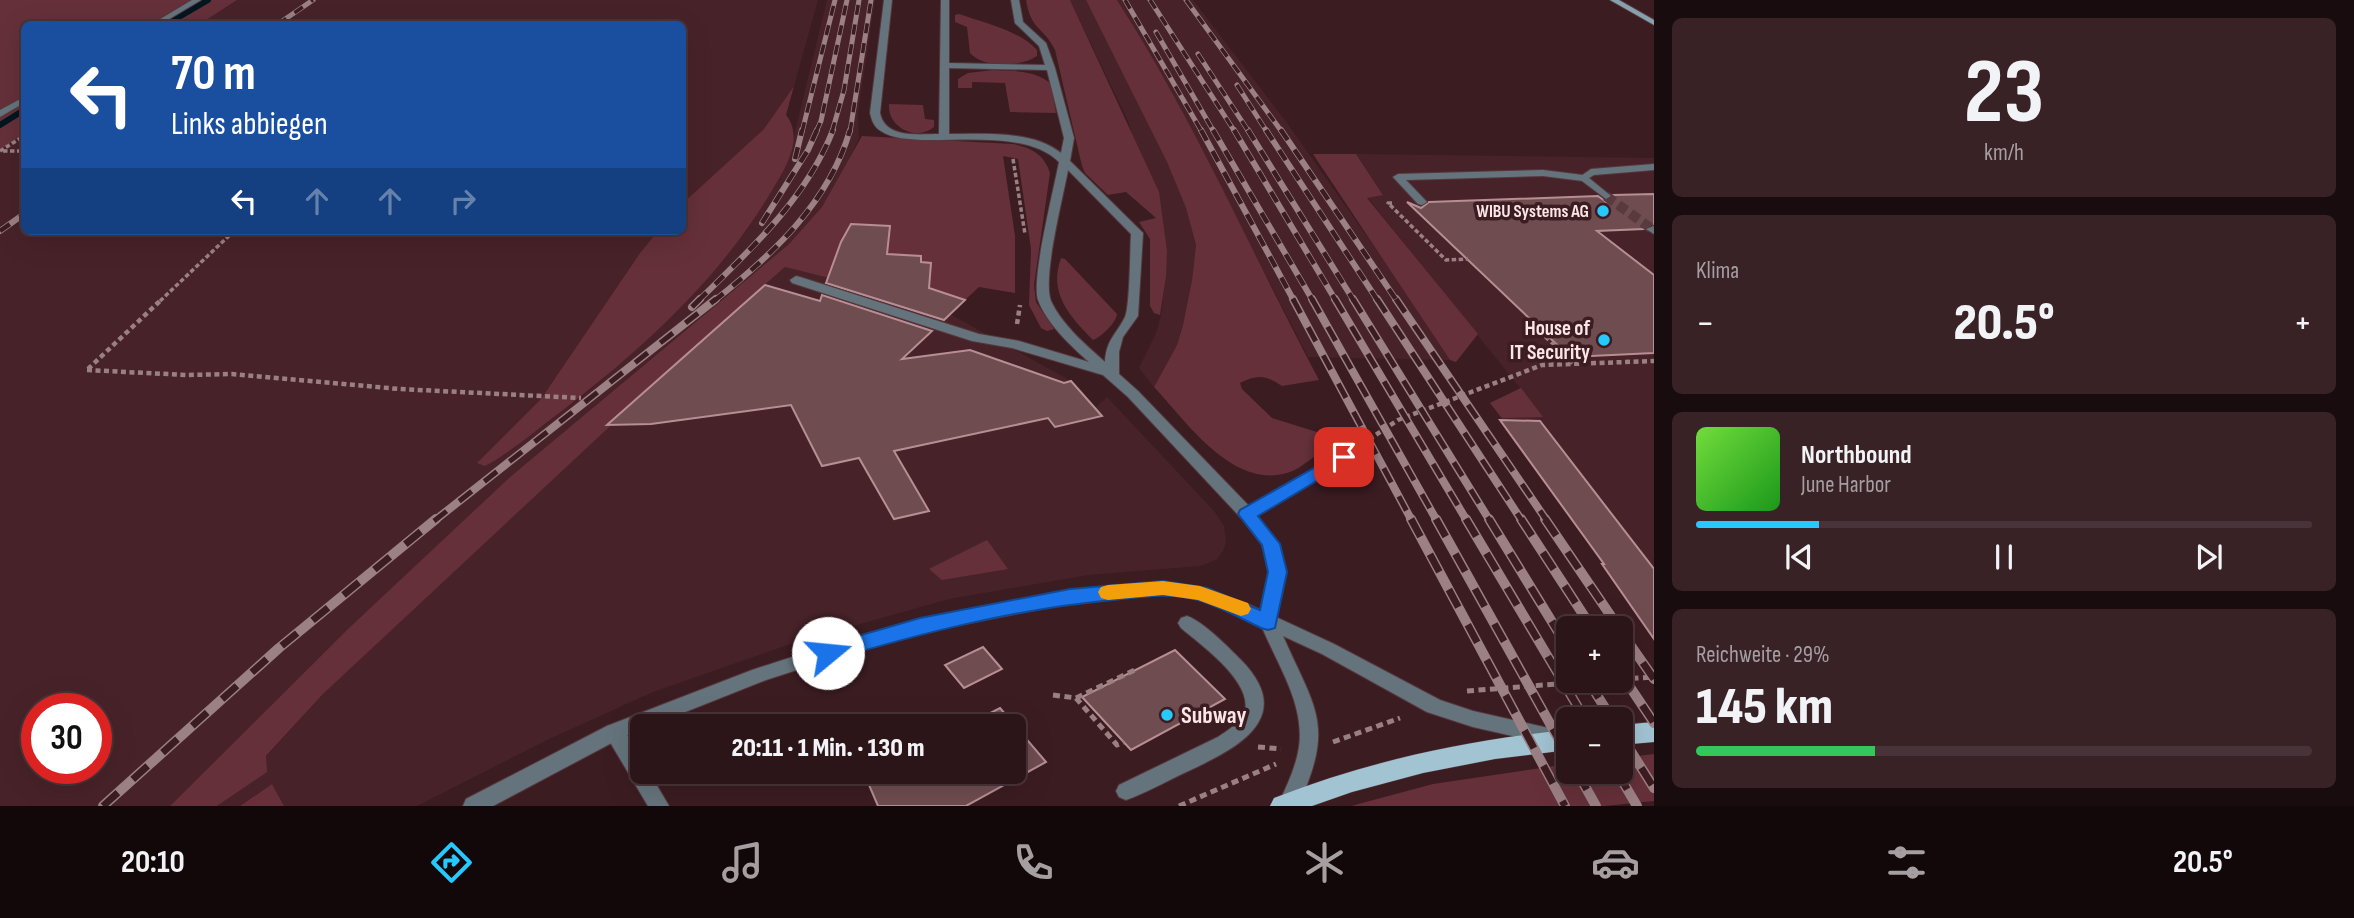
<!DOCTYPE html>
<html lang="de">
<head>
<meta charset="utf-8">
<style>
	:root { --surface:#2c1519; --page:#382226; --text:#f1f3f6; --muted:#a69fa2; --line:#483438; --accent:#26c9fe }
	body { margin:0; font-family:"Sofia Sans Condensed",sans-serif; background:var(--page); color:var(--text); height:100vh; display:flex; flex-direction:column; font-size:26px; white-space:nowrap }
	* { box-sizing:border-box; margin:0 }
	p { font-size:23px; color:var(--muted) }
	.icon { flex:none; width:38px; height:38px; fill:none; stroke:currentColor; stroke-width:2; stroke-linecap:round; stroke-linejoin:round }
	.map { position:relative; flex:1; overflow:hidden }
	.drawer { display:flex; flex-direction:column; gap:18px; padding:18px; background:#180c0e; width:700px }
	.drawer>* { flex:none }
	.banner { position:absolute; left:21px; top:21px; width:665px; height:214px; border-radius:10px; box-shadow:0 7px 28px #0002,0 0 0 2px var(--line); background:#1a4fa0; color:#fff; overflow:hidden }
	.buttons { position:absolute; left:1556px; top:616px; display:grid; gap:14px }
	.buttons a { display:grid; place-items:center; width:77px; height:77px; border-radius:10px; background:var(--surface); box-shadow:0 7px 28px #0002,0 0 0 2px var(--line); font-size:35px }
	.speed { position:absolute; left:21px; top:693px; display:flex; gap:14px; font-size:35px; font-weight:700; text-align:center }
	.speed>* { display:grid; place-content:center; width:91px; height:91px; border-radius:50%; background:var(--surface); box-shadow:0 7px 28px #0002,0 0 0 2px var(--line); line-height:1 }
	.speed .limit { border:10px solid #d22; background:#fff; color:#111 }
	.pin { position:absolute; display:grid; place-items:center; width:60px; height:60px; color:#fff; margin:-30px; border-radius:14px; box-shadow:0 4px 10px #0006 }
	.me { position:absolute; width:77px; margin:-38px; rotate:73deg; stroke-linejoin:round; filter:drop-shadow(0 0 5px #0008) }
	.turn { display:flex; align-items:center; gap:24px; height:147px; padding:0 35px; font-size:32px }
	.turn .icon { width:91px; height:91px; stroke-width:2.5 }
	.turn b { display:block; font-size:49px; line-height:60px }
	.lanes { display:flex; align-items:center; height:66px; padding:0 35px; background:#0003; justify-content:center; gap:35px; direction:ltr }
	.lanes .off { opacity:.35 }
	.big { font-size:52px; font-weight:800; line-height:1.1 }
	.drawer .tile { flex:1; display:flex; flex-direction:column; justify-content:center; gap:10px; min-width:0; padding:0 24px; border-radius:10px; background:var(--page) }
	.drawer .dial { align-items:center; gap:0 }
	.dial b { font-size:91px; line-height:1 }
	.song { display:flex; align-items:center; gap:21px }
	.cover { width:84px; height:84px; border-radius:10px; background:linear-gradient(135deg,hsl(100 70% 55%),hsl(120 70% 35%)) }
	.played { height:7px; border-radius:4px; background:linear-gradient(90deg,var(--accent) 20%,var(--line) 20%) }
	.keys { display:flex; justify-content:space-around; direction:ltr }
	.heat { display:flex; justify-content:space-between; align-items:center; font-size:38px; direction:ltr }
	.charge { height:10px; border-radius:5px; background:linear-gradient(90deg,#34c759 29%,var(--line) 0) }
	.trip { position:absolute; left:630px; top:714px; width:396px; height:70px; border-radius:10px; background:var(--surface); box-shadow:0 7px 28px #0002,0 0 0 2px var(--line); font-weight:800; line-height:70px; text-align:center }
	.tabs { display:flex; height:112px; justify-content:space-around; align-items:center; background:#12080a; color:var(--muted) }
	.tabs .icon { width:49px; height:49px }
	.tabs .selected { color:var(--accent) }
	.tabs b { font-size:32px; color:var(--text) }
	main { display:flex; flex:1; min-height:0 }
	.map>svg:first-child { display:block }
</style>
</head>
<body>
<main>
<div class="map">
<svg width="1654" height="806" viewBox="0 0 1654 806">
	<rect width="100%" height="100%" fill="#3b1c21"/>
	<!-- built -->
	<g fill="#482229" fill-rule="evenodd">
		<polygon points="237,0 818,0 794,86 764,129 683,203 682,24 200,24"/>
		<path d="M827,0H875L858,112L859,138L845,169L823,207L789,244L510,477L350,627L170,806H0V151L24,134V231H658L640,253L541,399L477,463L503,456L584,395L672,316L746,231L781,175L790,152ZM37,709H96V768H37Z"/>
		<polygon points="1070,0 1086,0 1092,11 1167,162 1186,208 1196,245 1192,280 1183,325 1177,345 1154,387 1139,368 1157,331 1162,310 1167,251 1128,121"/>
		<polygon points="1117,0 1193,0 1287,123 1395,276 1450,360 1308,357 1173,94"/>
		<polygon points="1356,154 1654,158 1654,629 1490,403 1520,388 1367,197 1383,194"/>
		<polygon points="785,267 861,286 950,314 1071,381 1095,408 1107,397 1214,511 1224,526 1226,542 1223,551 1216,560 1200,566 1088,575 949,599 796,642 653,692 545,741 417,806 284,806 272,784 240,806 217,806 266,772 266,757 323,694 618,415"/>
	</g>
	<!-- green -->
	<g fill="#653039">
		<polygon points="0,0 237,0 200,24 24,24 24,134 0,150"/>
		<path d="M1026,0H1070L1159,192L1167,251L1166,276L1160,315L1154,313L1150,306V239L1139,222L1156,218L1126,192L1108,195L1085,173L1082,166L1055,50C1044,27 1031,31 1026,0Z"/>
		<path d="M1086,0H1117C1195,121 1252,254 1319,380L1282,386C1266,375 1257,374 1240,383L1242,389L1272,418L1317,432L1332,443C1318,452 1302,469 1287,473C1232,489 1186,421 1154,387L1177,345L1183,325L1192,280L1196,245L1186,208L1167,162Z"/>
		<path d="M959,14C984,23 1019,30 1037,50V56C1021,67 984,69 970,53L967,27L955,22V15Z"/>
		<path d="M993,70C1013,71 1036,70 1051,84L1056,113L1010,112L1005,83L972,82V88H958V79L968,73Z"/>
		<path d="M794,86L786,115C805,138 784,171 771,192C719,280 639,352 558,414C534,432 511,452 485,466L477,463L541,399L640,253L658,231H682L683,203L764,129Z"/>
		<path d="M889,104L923,105L925,119L934,120V127C916,142 887,127 889,104Z"/>
		<path d="M862,136L1013,144C1032,148 1044,154 1050,173L1034,285L1036,302L1054,329L1047,331L1041,328L1029,305L1031,249L1018,159L1003,156L1015,236V293L979,287L950,314L861,286L785,267L619,414L622,415L323,694L266,756L267,772L217,806H170L350,627L510,477L789,244L822,207Z"/>
		<polygon points="1313,154 1356,154 1383,195 1367,198 1478,334 1456,362 1450,360"/>
		<path d="M1061,258L1065,259L1117,314C1116,323 1101,337 1093,340C1070,317 1048,293 1061,258Z"/>
		<polygon points="1521,388 1543,417 1502,418 1490,403"/>
		<polygon points="987,540 1008,569 942,580 929,569"/>
		<polygon points="1654,754 1654,801 1605,806 1351,806 1433,784 1568,764 1568,772 1620,772 1621,758"/>
		<polygon points="272,784 284,806 240,806"/>
	</g>
	<g fill="none" stroke-linecap="round" stroke-linejoin="round">
		<!-- stream -->
		<g stroke="#02161f" stroke-width="6">
			<polyline points="167,24 208,0"/>
			<polyline points="0,125 24,110"/>
		</g>
	</g>
	<!-- building -->
	<g fill="#6f4c50" stroke="#b68e93" stroke-width="2">
		<polygon points="1654,194 1654,224 1644,229 1597,231 1654,275 1654,353 1570,357 1407,202 1421,208 1429,202 1598,196 1606,202 1613,195"/>
		<polygon points="851,224 890,226 887,254 921,256 921,262 931,263 929,288 965,300 944,320 826,283 841,242"/>
		<polygon points="765,285 820,301 822,295 932,331 902,359 970,350 1064,383 1071,381 1102,416 1055,427 1048,418 894,451 929,511 894,519 859,458 822,466 791,405 651,424 607,425"/>
		<polygon points="1500,420 1540,421 1654,569 1654,639 1602,564 1604,564"/>
		<polygon points="983,647 1002,669 964,688 945,665"/>
		<polygon points="1175,650 1225,699 1131,750 1082,697"/>
		<polygon points="1000,708 1046,762 966,806 878,806 866,778 878,772 1013,772 1013,726 965,726"/>
	</g>
	<g fill="none" stroke-linecap="round" stroke-linejoin="round">
		<!-- street-tunnel -->
		<polyline stroke="#583a3f" stroke-width="10" stroke-dasharray="10 5" stroke-linecap="butt" points="1606,196 1652,229"/>
		<defs>
			<g id="lane">
				<polygon points="192,0 201,0 161,24 152,24"/>
				<path d="M884,0H892L880,113C885,139 919,134 939,134L941,0H949V63L1045,65L1039,46L1015,23L1011,0H1019L1023,22L1046,43L1055,68L1074,138L1070,161L1143,233L1138,316L1123,337L1119,352V374L1138,391L1249,506L1339,454H1349L1351,457L1257,515L1278,544L1286,572L1274,627L1268,629L1262,627L1259,622L1270,572L1262,545L1241,518L1128,397L1103,375L1012,348L972,341L792,283L790,280L796,276L800,277L979,334L1019,341L1089,362C1071,346 1047,324 1038,300C1031,279 1054,189 1059,162C1029,132 963,141 923,140C909,139 893,139 881,131C874,127 872,121 870,113ZM949,68L1047,70L1064,138L1061,153C1033,130 983,134 949,134ZM1068,170L1131,234C1130,250 1130,306 1125,317C1116,335 1106,340 1105,362C1086,345 1062,325 1051,301C1042,278 1063,198 1068,170Z"/>
				<polygon points="24,97 24,103 0,117 0,110"/>
				<polygon points="1543,170 1583,175 1588,178 1583,181 1543,176 1406,180 1427,202 1422,205 1418,204 1393,177 1398,174"/>
				<path d="M1187,616C1204,622 1228,647 1241,660C1299,719 1234,750 1184,773C1165,782 1146,793 1126,800L1119,797L1116,791L1119,785L1218,737C1227,731 1241,722 1245,711C1252,681 1201,645 1181,628L1178,623L1181,618Z"/>
				<path d="M614,724C628,729 642,758 642,772H649L669,806H648L604,732L607,726Z"/>
			</g>
			<g id="street">
				<polygon points="1654,164 1654,170 1594,175 1589,178 1611,196 1606,199 1578,178 1591,169"/>
				<polygon points="1654,226 1654,234 1646,229"/>
				<path d="M1163,582L1200,587L1250,605L1334,644L1440,700L1473,711L1553,729L1560,731L1563,737L1560,743L1553,745L1473,727L1427,712L1322,654L1283,636C1316,711 1335,724 1298,806H1280L1279,803C1287,785 1296,767 1299,747C1305,704 1277,664 1261,625L1198,599L1163,594L1070,603L920,633L852,652L766,680L650,726H642V729L621,738L493,806H463L466,799L607,726L752,670L851,638L920,619L1070,591Z"/>
			</g>
			<polygon id="secondary" points="1610,0 1619,0 1654,20 1654,25"/>
			<g id="primary">
				<polygon points="1654,722 1654,742 1620,745 1620,725"/>
				<path d="M1568,730V750L1495,759L1423,773L1352,792L1312,806H1270L1274,798C1369,761 1466,740 1568,730Z"/>
			</g>
		</defs>
		<!-- lane casing -->
		<use href="#lane" stroke="#56383d" stroke-width="2"/>
		<!-- street casing -->
		<use href="#street" stroke="#56383d" stroke-width="2"/>
		<!-- secondary casing -->
		<use href="#secondary" stroke="#56383d" stroke-width="2"/>
		<!-- primary casing -->
		<use href="#primary" stroke="#56383d" stroke-width="1"/>
		<!-- path-far2 -->
		<g stroke="#9a8083" stroke-width="3.5" stroke-dasharray="4.5 2.5" stroke-linecap="butt">
			<polyline points="0,151 24,136"/>
			<polyline points="3,151 24,151"/>
			<polyline points="1013,159 1025,234"/>
			<polyline points="1392,203 1388,203 1446,260 1468,259"/>
			<polyline points="160,301 234,231"/>
		</g>
		<!-- path-far1 -->
		<g stroke="#9a8083" stroke-width="4.5" stroke-dasharray="5 3.5" stroke-linecap="butt">
			<polyline points="1017,324 1020,305"/>
			<polyline points="1540,327 1536,327 1573,363"/>
			<polyline points="88,369 162,299"/>
			<polyline points="87,370 186,375 232,374 399,389 581,398"/>
			<polyline points="1362,444 1398,420 1542,365 1654,361"/>
		</g>
		<!-- path -->
		<g stroke="#9a8083" stroke-width="5" stroke-dasharray="7 4.5" stroke-linecap="butt">
			<polyline points="1620,679 1654,677"/>
			<polyline points="1467,691 1595,681"/>
			<polyline points="1053,695 1076,698 1117,745 1124,742"/>
			<polyline points="1076,698 1137,669"/>
			<polyline points="1333,742 1400,718"/>
			<polyline points="1258,747 1281,749"/>
			<polyline points="1179,806 1276,764"/>
		</g>
		<!-- lane -->
		<use href="#lane" fill="#65747c" fill-rule="evenodd"/>
		<!-- street -->
		<use href="#street" fill="#65747c" fill-rule="evenodd"/>
		<!-- secondary -->
		<use href="#secondary" fill="#87a1ac" fill-rule="evenodd"/>
		<!-- primary -->
		<use href="#primary" fill="#a2c3d2" fill-rule="evenodd"/>
		<defs>
			<g id="rail-far3">
				<polyline points="1125,0 1202,132"/>
				<polyline points="1150,0 1235,132"/>
				<polyline points="1186,0 1282,132"/>
				<polyline points="278,24 313,0"/>
				<polyline points="1156,32 1214,132"/>
				<polyline points="1198,54 1249,132"/>
				<polyline points="1237,85 1267,132"/>
				<polyline points="802,132 835,0"/>
				<polyline points="816,132 821,121 847,0"/>
				<polyline points="832,132 844,90 859,0"/>
				<polyline points="850,132 871,0"/>
			</g>
			<g id="rail-far2">
				<polyline points="1201,130 1294,301"/>
				<polyline points="1213,130 1313,301"/>
				<polyline points="1234,130 1336,301"/>
				<polyline points="1248,130 1354,301"/>
				<polyline points="1266,130 1378,301"/>
				<polyline points="1281,130 1397,301"/>
				<polyline points="795,159 802,130"/>
				<polyline points="762,223 808,150 817,130"/>
				<polyline points="0,231 24,214"/>
				<path d="M698,301C750,250 806,199 833,130"/>
				<path d="M714,301C772,255 829,203 850,130"/>
			</g>
			<g id="rail-far1">
				<polyline points="1293,299 1412,521"/>
				<polyline points="1312,299 1437,521"/>
				<polyline points="1335,299 1467,521"/>
				<polyline points="1353,299 1490,521"/>
				<polyline points="1377,299 1522,521"/>
				<polyline points="1396,299 1547,521"/>
				<polyline points="692,307 700,299"/>
				<polyline points="434,521 716,299"/>
			</g>
			<g id="rail">
				<polyline points="1411,519 1565,806"/>
				<polyline points="1436,519 1568,756"/>
				<polyline points="1466,519 1585,719"/>
				<polyline points="1489,519 1568,648"/>
				<polyline points="1521,519 1592,628"/>
				<polyline points="1545,519 1619,628"/>
				<polyline points="1620,630 1654,679"/>
				<polyline points="1620,672 1654,723"/>
				<polyline points="1588,681 1612,719"/>
				<polyline points="1620,734 1654,788"/>
				<polyline points="1577,772 1596,806"/>
				<polyline points="1617,772 1637,806"/>
				<polyline points="103,806 279,648 436,519"/>
			</g>
		</defs>
		<!-- rail-far3 casing -->
		<use href="#rail-far3" stroke="#9b8084" stroke-width="5"/>
		<!-- rail-far2 casing -->
		<use href="#rail-far2" stroke="#9b8084" stroke-width="6"/>
		<!-- rail-far1 casing -->
		<use href="#rail-far1" stroke="#9b8084" stroke-width="8"/>
		<!-- rail casing -->
		<use href="#rail" stroke="#9b8084" stroke-width="10"/>
		<!-- rail-far3 -->
		<use href="#rail-far3" stroke="#3b1c21" stroke-width="3.5" stroke-dasharray="10" stroke-linecap="butt"/>
		<!-- rail-far2 -->
		<use href="#rail-far2" stroke="#3b1c21" stroke-width="4.5" stroke-dasharray="12" stroke-linecap="butt"/>
		<!-- rail-far1 -->
		<use href="#rail-far1" stroke="#3b1c21" stroke-width="5" stroke-dasharray="16" stroke-linecap="butt"/>
		<!-- rail -->
		<use href="#rail" stroke="#3b1c21" stroke-width="7" stroke-dasharray="20" stroke-linecap="butt"/>
	</g>
	<!-- route -->
	<path fill="#1a73e8" stroke="#114b97" stroke-width="2" d="M1344,451L1352,457L1350,461L1258,516L1280,544L1287,572L1275,628L1268,630L1261,628C1240,618 1219,606 1198,600C1170,592 1141,597 1113,600C1016,609 921,633 828,661L820,658L817,653L820,647L920,618L1070,589L1163,581L1207,588L1260,610L1268,572L1262,545L1238,514L1240,510Z"/>
	<!-- slow -->
	<polygon fill="#f59e0b" points="1163,581 1200,586 1248,603 1251,609 1248,614 1241,616 1198,600 1163,595 1108,600 1101,598 1098,592 1101,587 1108,585"/>
	<!-- markers -->
	<g fill="#26c9fe" stroke="#3b1c21" stroke-width="2.5">
		<circle cx="1603" cy="211" r="7"/>
		<circle cx="1604" cy="340" r="7"/>
		<circle cx="1167" cy="715" r="7"/>
	</g>
	<g text-anchor="middle" dominant-baseline="central" stroke-width="7" stroke-linejoin="round" paint-order="stroke">
		<!-- far-poi labels -->
		<g font-size="18" font-weight="bold" fill="#fbe5e7" stroke="#3b1c21" text-anchor="end">
			<text x="1589" y="211">WIBU Systems AG</text>
		</g>
		<!-- poi labels -->
		<g font-size="21" font-weight="bold" fill="#fbe5e7" stroke="#3b1c21" text-anchor="end">
			<text x="1590" y="328">House of<tspan x="1590" dy="24">IT Security</tspan></text>
		</g>
		<!-- near-poi labels -->
		<g font-size="24" font-weight="bold" fill="#fbe5e7" stroke="#3b1c21" text-anchor="start">
			<text x="1181" y="715">Subway</text>
		</g>
	</g>
</svg>
<div class="buttons">
<a>+</a>
<a>−</a>
</div>
<div class="speed"><div class="limit">30</div></div>
<div class="pin" style="left:1344px;top:457px;background:#d93025"><svg class="icon" aria-label="arrive" viewBox="0 0 24 24"><path d="M6 21V4h12l-3 4 3 4H6"/></svg></div>
<svg class="me" style="left:828px;top:653px" viewBox="-20 -20 40 40"><circle r="19" fill="#fff"/><path d="M0-13L10 11 0 6-10 11z" fill="#1a73e8"/></svg>
<div class="trip">20:11 · 1 Min. · 130 m</div>
<div class="banner">
<div class="turn"><svg class="icon" aria-label="left" viewBox="0 0 24 24"><path d="M17 20v-9H6M10 6l-5 5 5 5"/></svg><div><b>70 m</b>Links abbiegen</div></div>
<div class="lanes"><svg class="icon" aria-label="left" viewBox="0 0 24 24"><path d="M17 20v-9H6M10 6l-5 5 5 5"/></svg><svg class="icon off" aria-label="ahead" viewBox="0 0 24 24"><path d="M12 20V5M6 11l6-6 6 6"/></svg><svg class="icon off" aria-label="ahead" viewBox="0 0 24 24"><path d="M12 20V5M6 11l6-6 6 6"/></svg><svg class="icon off" aria-label="right" viewBox="0 0 24 24"><path d="M7 20v-9h11M14 6l5 5-5 5"/></svg></div>
</div>
</div>
<section class="drawer">
<div class="tile dial"><b>23</b><p>km/h</p></div>
<div class="tile"><p>Klima</p>
<div class="heat"><a>−</a><b class="big">20.5°</b><a>+</a></div>
</div>
<div class="tile">
<div class="song"><i class="cover"></i><div><b>Northbound</b><p>June Harbor</p></div></div>
<div class="played"></div>
<div class="keys"><svg class="icon" aria-label="previous" viewBox="0 0 24 24"><path d="M18 5L8 12l10 7zM5 5v14"/></svg><svg class="icon" aria-label="pause" viewBox="0 0 24 24"><path d="M8 5v14M16 5v14"/></svg><svg class="icon" aria-label="next" viewBox="0 0 24 24"><path d="M6 5l10 7-10 7zM19 5v14"/></svg></div>
</div>
<div class="tile"><p>Reichweite · 29%</p><b class="big">145 km</b><div class="charge"></div></div>
</section>
</main>
<nav class="tabs">
<b>20:10</b>
<svg class="icon selected" aria-label="directions" viewBox="0 0 24 24"><path d="M12 3l9 9-9 9-9-9zM9 14v-3h6M13 9l2 2-2 2"/></svg>
<svg class="icon" aria-label="music" viewBox="0 0 24 24"><path d="M9 18V5l10-2v13"/><circle cx="6" cy="18" r="3"/><circle cx="16" cy="16" r="3"/></svg>
<svg class="icon" aria-label="phone" viewBox="0 0 24 24"><path d="M5 4h4l2 5-3 2q2 4 5 5l2-3 5 2v4C11 20 4 13 5 4z"/></svg>
<svg class="icon" aria-label="climate" viewBox="0 0 24 24"><path d="M12 3v18M4 7l16 10M4 17L20 7"/></svg>
<svg class="icon" aria-label="car" viewBox="0 0 24 24"><path d="M5 17H2v-5l4-1 3-4h7l3 4 3 1v5h-3M9 17h6M6 11h13"/><circle cx="7" cy="17" r="2"/><circle cx="17" cy="17" r="2"/></svg>
<svg class="icon" aria-label="filters" viewBox="0 0 24 24"><path d="M4 7h16M4 17h16"/><circle cx="9" cy="7" r="2"/><circle cx="15" cy="17" r="2"/></svg>
<b>20.5°</b>
</nav>
</body>
</html>
